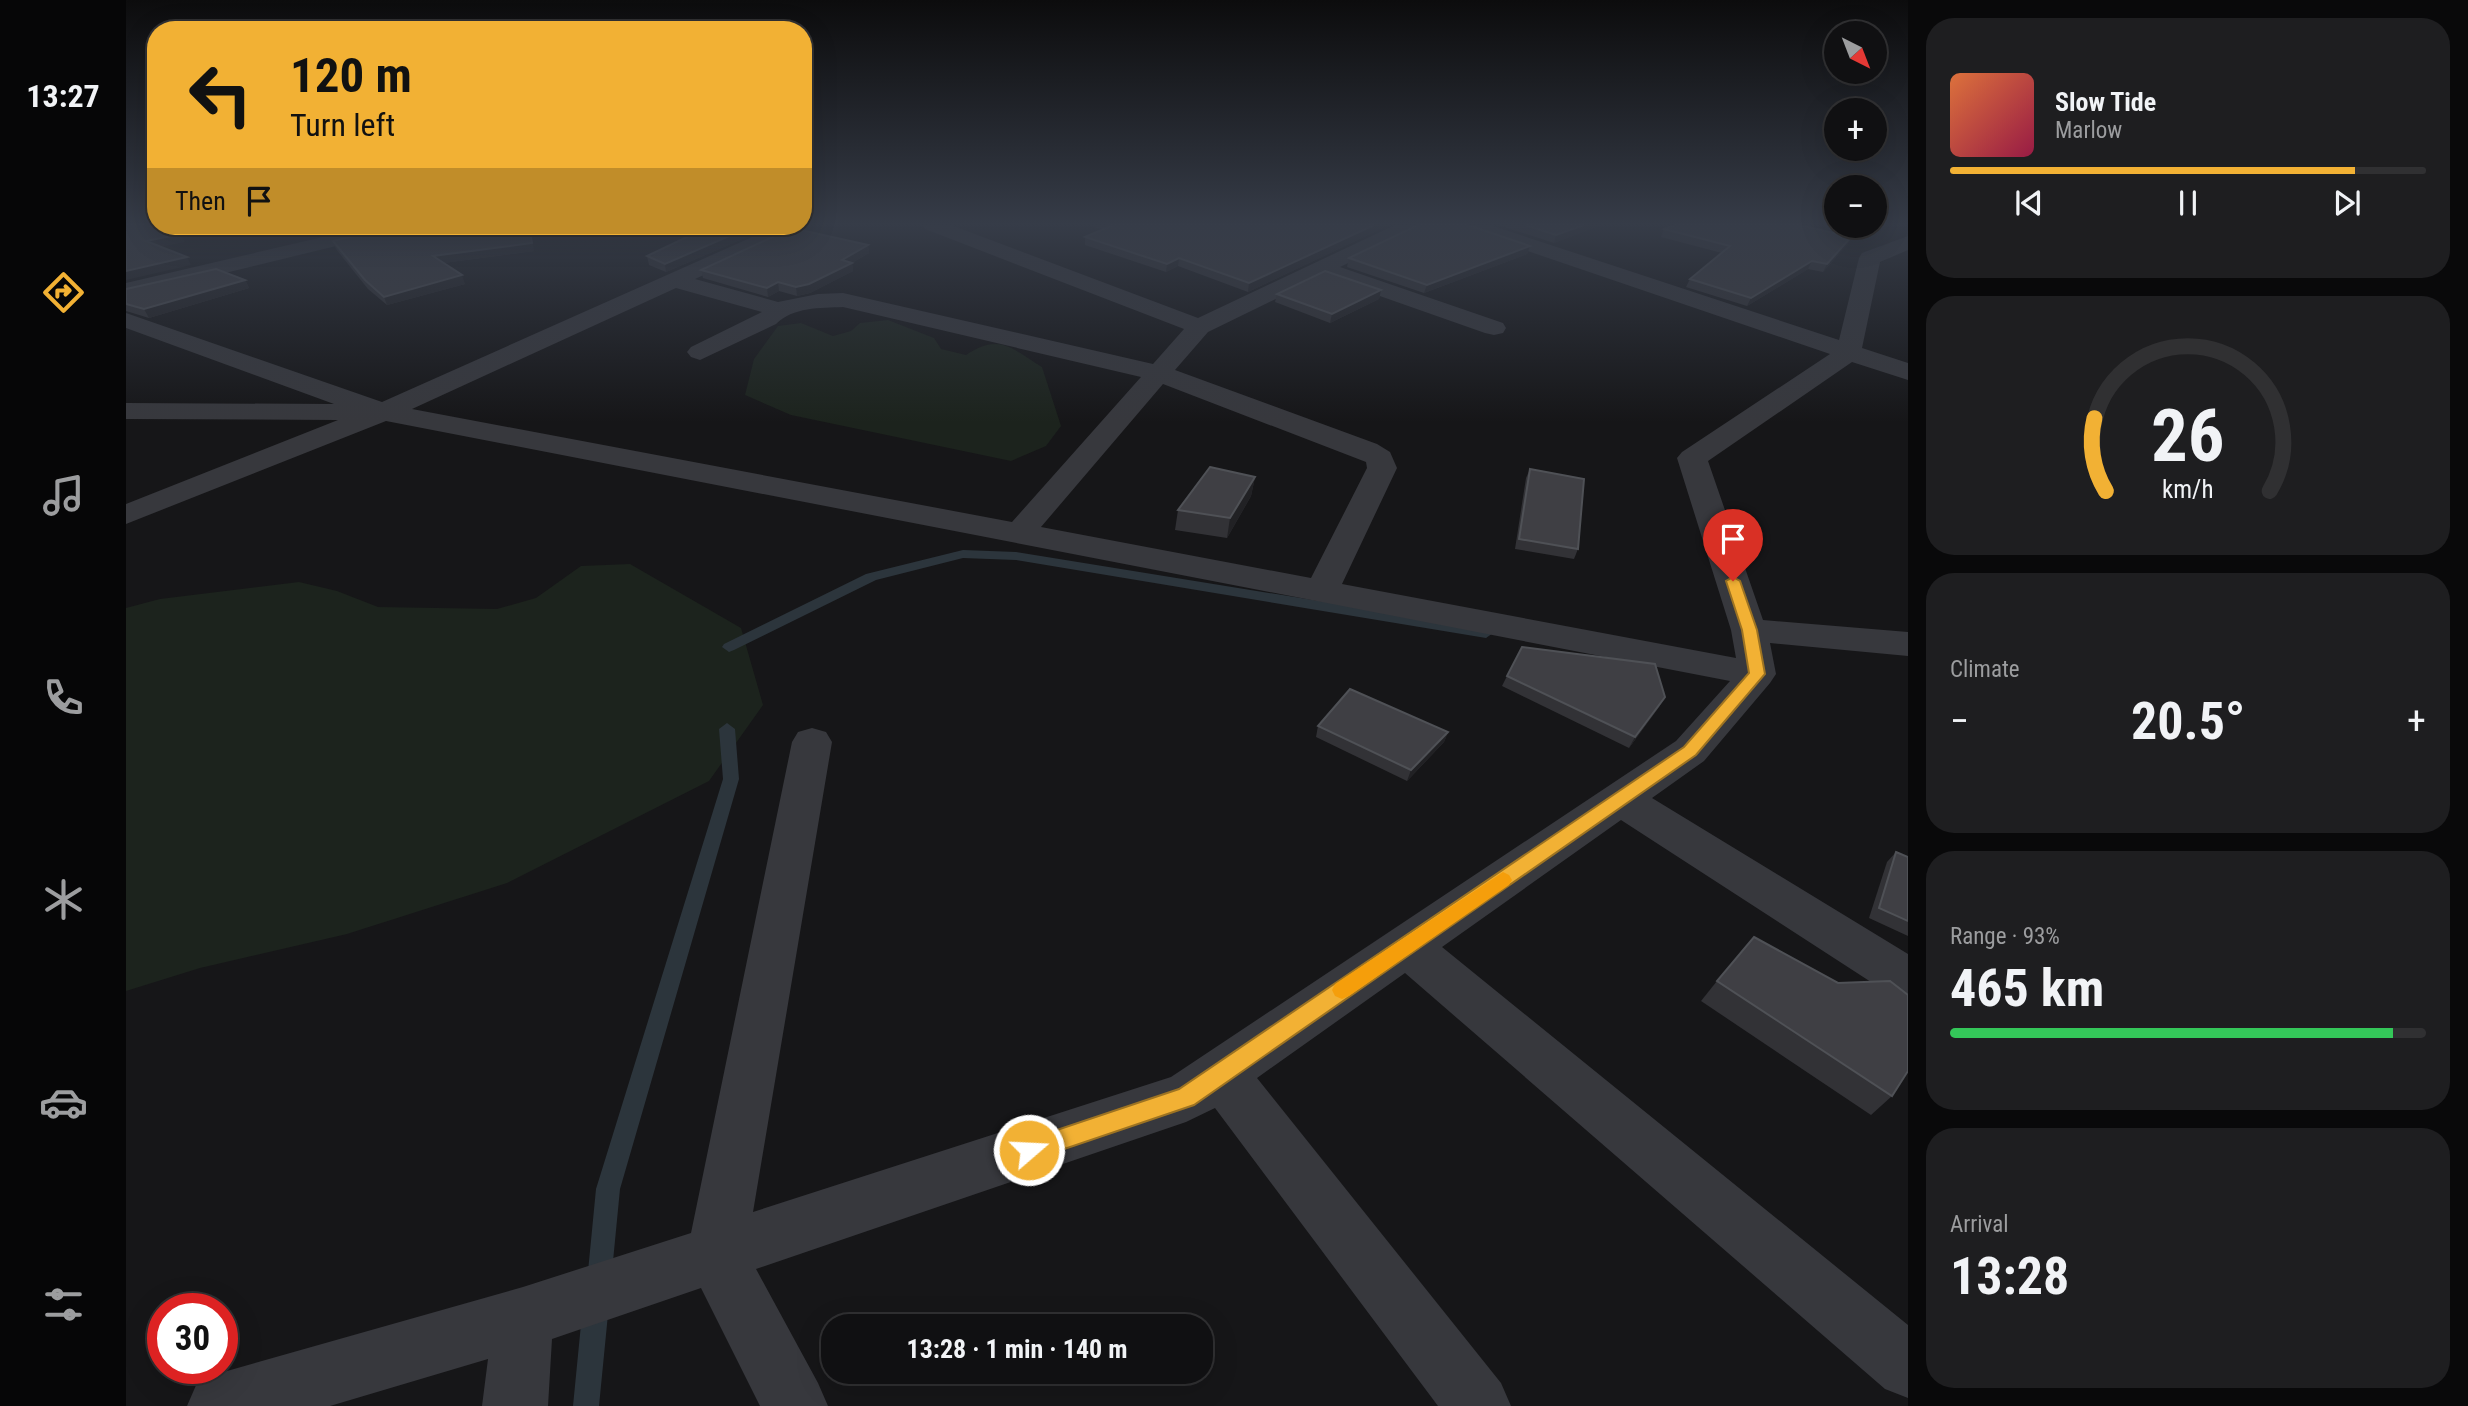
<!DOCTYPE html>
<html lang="en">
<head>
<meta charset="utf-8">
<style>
	:root { --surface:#101012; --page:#1e1e20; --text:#f1f3f6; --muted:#9c9d9f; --line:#303032; --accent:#f2b134 }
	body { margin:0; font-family:"Roboto Condensed",sans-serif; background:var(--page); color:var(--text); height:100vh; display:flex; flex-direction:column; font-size:26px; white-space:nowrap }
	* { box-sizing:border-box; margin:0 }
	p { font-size:23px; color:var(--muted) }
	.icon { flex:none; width:38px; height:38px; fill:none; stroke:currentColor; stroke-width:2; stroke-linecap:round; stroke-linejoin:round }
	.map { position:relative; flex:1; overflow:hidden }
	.panel { display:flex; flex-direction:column; gap:18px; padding:18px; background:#09090a; width:560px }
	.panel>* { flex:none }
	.top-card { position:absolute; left:21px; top:21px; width:665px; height:214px; border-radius:28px; box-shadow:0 7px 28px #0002,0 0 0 2px var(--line); background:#f2b134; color:#111; overflow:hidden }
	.needle { width:46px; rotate:138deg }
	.tools { position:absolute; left:1698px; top:21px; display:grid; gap:14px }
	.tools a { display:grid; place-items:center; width:63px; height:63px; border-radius:50%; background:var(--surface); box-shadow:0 7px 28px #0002,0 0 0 2px var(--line); font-size:35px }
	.speed { position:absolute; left:21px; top:1293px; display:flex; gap:14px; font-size:35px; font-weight:700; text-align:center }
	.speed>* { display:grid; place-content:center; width:91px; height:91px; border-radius:50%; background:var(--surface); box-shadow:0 7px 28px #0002,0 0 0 2px var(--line); line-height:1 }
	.speed .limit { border:10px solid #d22; background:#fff; color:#111 }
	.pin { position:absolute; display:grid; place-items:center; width:60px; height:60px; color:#fff; margin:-72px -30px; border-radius:50% 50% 50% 0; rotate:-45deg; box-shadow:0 0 7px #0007 }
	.pin .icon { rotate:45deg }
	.me { position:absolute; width:77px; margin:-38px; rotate:71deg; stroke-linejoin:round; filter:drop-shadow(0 0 5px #0008) }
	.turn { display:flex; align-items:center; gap:24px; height:147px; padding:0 28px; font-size:32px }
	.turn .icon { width:91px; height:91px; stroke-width:2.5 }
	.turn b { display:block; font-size:49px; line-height:60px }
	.then { display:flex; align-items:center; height:66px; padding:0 28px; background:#0003; gap:14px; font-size:26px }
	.big { font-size:52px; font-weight:700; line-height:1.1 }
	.panel .widget { flex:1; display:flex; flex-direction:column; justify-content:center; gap:10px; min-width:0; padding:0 24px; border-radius:28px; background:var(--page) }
	.panel .dial { align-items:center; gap:0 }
	.dial svg { height:182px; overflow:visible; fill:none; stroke:var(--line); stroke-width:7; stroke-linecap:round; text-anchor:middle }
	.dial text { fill:var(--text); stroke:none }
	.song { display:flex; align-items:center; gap:21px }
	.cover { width:84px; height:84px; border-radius:10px; background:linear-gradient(135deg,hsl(20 70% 55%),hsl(340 70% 35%)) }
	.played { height:7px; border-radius:4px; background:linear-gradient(90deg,var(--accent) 85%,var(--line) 85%) }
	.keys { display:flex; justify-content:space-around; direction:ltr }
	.heat { display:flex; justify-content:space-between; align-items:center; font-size:38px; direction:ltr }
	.charge { height:10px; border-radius:5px; background:linear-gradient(90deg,#34c759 93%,var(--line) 0) }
	.trip { position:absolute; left:695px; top:1314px; width:392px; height:70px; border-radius:28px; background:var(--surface); box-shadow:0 7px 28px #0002,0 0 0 2px var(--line); font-weight:700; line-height:70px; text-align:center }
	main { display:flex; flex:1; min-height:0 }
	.tabs { display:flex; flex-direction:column; width:126px; justify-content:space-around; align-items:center; background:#060607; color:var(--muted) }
	.tabs .icon { width:49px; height:49px }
	.tabs .selected { color:var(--accent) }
	.tabs b { font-size:32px; color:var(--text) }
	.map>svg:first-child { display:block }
</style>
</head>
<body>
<main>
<nav class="tabs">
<b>13:27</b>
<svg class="icon selected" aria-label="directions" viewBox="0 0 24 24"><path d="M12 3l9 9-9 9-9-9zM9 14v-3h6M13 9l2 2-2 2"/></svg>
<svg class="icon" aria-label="music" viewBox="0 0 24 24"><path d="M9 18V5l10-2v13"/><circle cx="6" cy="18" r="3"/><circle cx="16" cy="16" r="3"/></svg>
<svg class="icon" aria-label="phone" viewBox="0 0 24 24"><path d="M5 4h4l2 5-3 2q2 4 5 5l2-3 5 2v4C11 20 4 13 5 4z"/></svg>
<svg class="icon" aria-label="climate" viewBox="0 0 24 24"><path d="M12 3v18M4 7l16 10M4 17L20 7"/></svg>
<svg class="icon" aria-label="car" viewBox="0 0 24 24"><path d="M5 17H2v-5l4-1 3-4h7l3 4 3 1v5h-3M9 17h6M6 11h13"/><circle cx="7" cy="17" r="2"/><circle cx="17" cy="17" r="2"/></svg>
<svg class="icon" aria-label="filters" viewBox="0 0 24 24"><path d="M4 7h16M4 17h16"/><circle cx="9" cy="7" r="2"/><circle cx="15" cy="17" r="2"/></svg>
</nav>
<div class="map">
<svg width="1782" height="1406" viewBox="0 0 1782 1406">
	<rect width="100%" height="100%" fill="#161618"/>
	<!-- green -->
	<g fill="#1c231d">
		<path d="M762,320L808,338L815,349L840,355C874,332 886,349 916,367L935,426L920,446L885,461L665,415L619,395L628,359L652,326L675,323L707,336L725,331L734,323Z"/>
		<polygon points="504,564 615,628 637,705 583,781 381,883 221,934 74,968 0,991 0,608 34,599 173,582 211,591 252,607 371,609 410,598 455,566"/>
	</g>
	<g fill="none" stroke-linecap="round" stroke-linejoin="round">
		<!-- stream -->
		<g fill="#2c353c" fill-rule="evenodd">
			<polygon points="837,550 890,552 1360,628 1367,633 1360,638 890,560 837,558 750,580 608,650 603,652 596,647 598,644 740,574"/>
			<polygon points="601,723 609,729 613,779 494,1189 485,1282 482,1291 475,1294 479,1295 483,1304 473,1406 447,1406 457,1304 461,1295 468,1292 464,1291 461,1282 470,1189 597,779 593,729"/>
		</g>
		<!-- minor -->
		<g fill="#37383d" fill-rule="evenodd">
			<path d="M796,225H825L1072,318L1269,225H1295L1292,229L1214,267L1377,323L1380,328L1377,333L1368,335L1359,333L1197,276L1082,332L1049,370L1251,444L1264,452L1271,468L1216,584L1610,658L1605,630L1551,458L1556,452L1704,354L1337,229L1334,225H1364L1713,340L1733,258L1736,253L1782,236V250L1754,262L1736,348L1782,363V380L1726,362L1582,461L1637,620L1782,632V656L1644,643L1650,674L1644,683L1578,761L1526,798L1782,954V1001L1765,995L1495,820L1316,947L1782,1325V1398L1759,1389L1279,973L1131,1078L1375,1383L1385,1406H1312L1089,1108L1060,1122L630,1269L692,1383L702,1406H634L575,1288L426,1339L422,1406H356L362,1359L204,1406H61L71,1383L94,1373L397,1287L565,1233L666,742L672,732L686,728L700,732L706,742L627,1212L1045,1077L1550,741L1604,681L260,421L0,524V504L212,420L0,419V403L208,404L0,328V313L256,402L651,226H677L674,230L569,279L652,302L692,294L717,293L1027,364L1058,329L799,229ZM550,288L636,312L565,347L561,352L565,357L574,360L650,324C667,307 694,308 717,307L1015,377L886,522L286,409ZM1037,384L1240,462L1241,468L1185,578L915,527Z"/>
			<polygon points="244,226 279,226 276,230 0,297 0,283"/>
		</g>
	</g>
	<!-- wall -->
	<g fill="#323236">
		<polygon points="963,225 1263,225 1122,292 1052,266 1040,272 959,245 959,237 976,230"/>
		<polygon points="1372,225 1475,225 1428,243"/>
		<polygon points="1715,226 1738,226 1734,230"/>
		<polygon points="1538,229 1725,237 1721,245 1697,272 1682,269 1621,306 1560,287 1564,279 1596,253 1535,237"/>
		<polygon points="637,230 540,272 523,265 521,256"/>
		<polygon points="207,241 408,251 317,263 339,284 261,305 242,289 210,249"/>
		<polygon points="742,245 743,253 726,263 727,271 684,293 671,296 653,291 642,297 577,278 575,270"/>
		<polygon points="1404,246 1401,254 1298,293 1221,267 1223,258"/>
		<polygon points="119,280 123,288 23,318 0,311 0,289"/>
		<polygon points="1255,290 1253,299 1204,323 1149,302 1151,294"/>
		<polygon points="1404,469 1452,549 1448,559 1389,549 1400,478"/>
		<polygon points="1129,477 1125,496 1101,538 1049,530 1052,510"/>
		<polygon points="1381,676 1539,697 1533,707 1503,748 1376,686"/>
		<polygon points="1192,726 1322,732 1318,742 1281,781 1190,737"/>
		<polygon points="1770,852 1782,857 1782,936 1743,918 1761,862"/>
		<polygon points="1591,981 1712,983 1766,1096 1745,1115 1575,1001"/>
	</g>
	<!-- shaded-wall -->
	<g fill="#212124">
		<polygon points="1248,225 1263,225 1122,292 1123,283"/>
		<polygon points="1458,225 1475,225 1428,243 1430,235"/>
		<polygon points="195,226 234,226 198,234"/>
		<polygon points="403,226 404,226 408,251 310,264 307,256"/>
		<polygon points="626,226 636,226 637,230 540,272 539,264"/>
		<polygon points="55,234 59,242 24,249 20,241"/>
		<polygon points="1725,237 1721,245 1697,272 1701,264"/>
		<polygon points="742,245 743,253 724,264 726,263 727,271 684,293 671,296 670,287"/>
		<polygon points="1404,246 1401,254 1298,293 1301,285"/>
		<polygon points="61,257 65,265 0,280 0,271"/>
		<polygon points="1053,258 1052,266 1040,272 1041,264"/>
		<polygon points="1686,261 1682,269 1621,306 1625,298"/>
		<polygon points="336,275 339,284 261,305 258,297"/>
		<polygon points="119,280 123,288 23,318 18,309"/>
		<polygon points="652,282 653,291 642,297 641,288"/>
		<polygon points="1255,290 1253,299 1204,323 1206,314"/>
		<polygon points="1129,477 1125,496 1101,538 1104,518"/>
		<polygon points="1539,697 1533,707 1503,748 1509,737"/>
		<polygon points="1322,732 1318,742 1281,781 1285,770"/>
	</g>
	<!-- building -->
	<g fill="#3f3f44" stroke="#4f5156" stroke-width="2">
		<polygon points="0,225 20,225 55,234 20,241 61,257 0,271"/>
		<polygon points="982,225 1248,225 1123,283 1053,258 1041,264 959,237 985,226"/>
		<polygon points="1292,225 1342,225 1404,246 1301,285 1223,258"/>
		<polygon points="1399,225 1458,225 1430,235"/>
		<polygon points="1549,225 1674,225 1725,237 1701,264 1686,261 1625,298 1564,279 1604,246 1538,229"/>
		<polygon points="269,226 403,226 406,243 307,256 336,275 258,297 239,280 207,241"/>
		<polygon points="584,226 626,226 539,264 521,256"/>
		<polygon points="666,228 742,245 716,260 726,263 683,284 670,287 652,282 641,288 575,270"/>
		<polygon points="90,269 119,280 18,309 0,304 0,289"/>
		<polygon points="1199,271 1255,290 1206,314 1151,294"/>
		<polygon points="1084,467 1129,477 1104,518 1052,510"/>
		<polygon points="1404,469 1458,479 1452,549 1393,539"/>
		<polygon points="1396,647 1529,664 1539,697 1509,737 1381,676"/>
		<polygon points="1224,689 1322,732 1285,770 1192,726"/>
		<polygon points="1770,852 1782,857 1782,921 1753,908"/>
		<polygon points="1628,937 1712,983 1764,981 1782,995 1782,1071 1766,1096 1591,981"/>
	</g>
	<!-- sky -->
	<linearGradient id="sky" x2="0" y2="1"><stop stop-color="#0c0c0d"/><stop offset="0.53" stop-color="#363c48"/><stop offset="1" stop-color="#363c48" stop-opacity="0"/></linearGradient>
	<rect width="1782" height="422" fill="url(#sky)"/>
	<!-- route -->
	<polygon fill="#f2b134" stroke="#9d7322" stroke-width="2" points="1607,577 1614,581 1631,630 1639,674 1570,755 1068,1105 903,1161 895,1158 892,1150 895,1142 1053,1089 1558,747 1623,673 1616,630 1600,581"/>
	<!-- slow -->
	<polygon fill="#f59e0b" points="1377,872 1383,875 1386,880 1383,885 1223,996 1216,999 1209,996 1206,990 1209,984"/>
</svg>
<div class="tools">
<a><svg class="needle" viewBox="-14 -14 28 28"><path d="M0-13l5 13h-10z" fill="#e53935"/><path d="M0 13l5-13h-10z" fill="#9c9d9f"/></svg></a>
<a>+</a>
<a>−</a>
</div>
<div class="speed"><div class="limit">30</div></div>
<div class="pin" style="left:1607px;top:581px;background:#d93025"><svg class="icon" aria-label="arrive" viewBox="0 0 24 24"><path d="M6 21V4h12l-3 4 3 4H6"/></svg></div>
<svg class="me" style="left:903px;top:1150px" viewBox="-20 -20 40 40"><circle r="17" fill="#f2b134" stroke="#fff" stroke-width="3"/><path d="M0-11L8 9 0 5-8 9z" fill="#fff"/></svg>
<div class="trip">13:28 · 1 min · 140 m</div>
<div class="top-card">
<div class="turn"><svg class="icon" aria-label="left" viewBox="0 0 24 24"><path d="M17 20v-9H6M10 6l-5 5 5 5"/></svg><div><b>120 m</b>Turn left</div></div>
<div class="then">Then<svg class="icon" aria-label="arrive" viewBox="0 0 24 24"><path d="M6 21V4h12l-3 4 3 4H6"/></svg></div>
</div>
</div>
<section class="panel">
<div class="widget">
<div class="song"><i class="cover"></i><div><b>Slow Tide</b><p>Marlow</p></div></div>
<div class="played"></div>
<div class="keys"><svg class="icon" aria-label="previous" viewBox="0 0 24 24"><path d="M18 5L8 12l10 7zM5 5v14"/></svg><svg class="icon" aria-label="pause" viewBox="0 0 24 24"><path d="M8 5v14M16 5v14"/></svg><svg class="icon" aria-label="next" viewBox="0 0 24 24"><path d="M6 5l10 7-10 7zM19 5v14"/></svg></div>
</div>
<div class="widget dial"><svg viewBox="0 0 100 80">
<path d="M14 69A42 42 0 1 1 86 69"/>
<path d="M14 69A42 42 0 0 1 9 37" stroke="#f2b134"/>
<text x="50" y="56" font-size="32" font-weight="700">26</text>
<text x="50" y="72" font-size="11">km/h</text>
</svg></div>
<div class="widget"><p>Climate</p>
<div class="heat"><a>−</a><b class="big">20.5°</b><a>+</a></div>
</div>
<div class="widget"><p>Range · 93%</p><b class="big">465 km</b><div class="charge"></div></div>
<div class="widget"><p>Arrival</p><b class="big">13:28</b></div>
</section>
</main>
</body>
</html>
